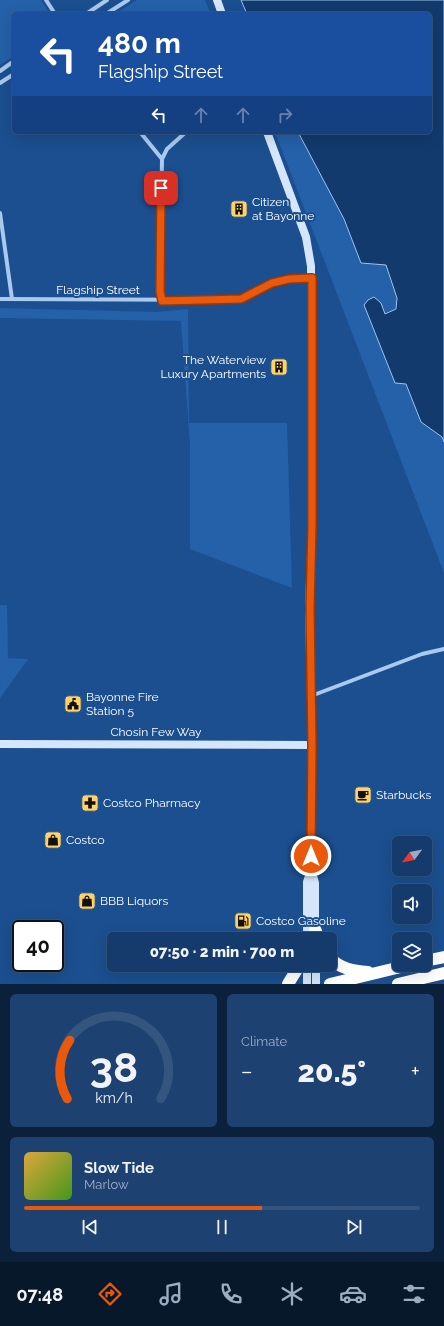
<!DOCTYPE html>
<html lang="en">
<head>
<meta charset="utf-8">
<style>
	:root { --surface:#143b6b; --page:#1d4271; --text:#f1f3f6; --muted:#9dadc1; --line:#33557e; --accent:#ea580c }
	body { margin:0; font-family:Raleway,sans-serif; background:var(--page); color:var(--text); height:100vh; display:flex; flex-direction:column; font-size:15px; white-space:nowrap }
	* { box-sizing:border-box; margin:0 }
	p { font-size:13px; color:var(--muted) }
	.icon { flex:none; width:22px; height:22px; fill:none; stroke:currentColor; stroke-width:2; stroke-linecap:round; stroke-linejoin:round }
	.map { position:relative; height:984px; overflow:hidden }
	.sheet { display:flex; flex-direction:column; gap:10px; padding:10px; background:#0b203b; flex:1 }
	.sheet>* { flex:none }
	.banner { position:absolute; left:12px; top:12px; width:420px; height:122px; border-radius:6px; box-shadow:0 4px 16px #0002,0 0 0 1px var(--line); background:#1a4fa0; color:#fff; overflow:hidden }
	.needle { width:26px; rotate:238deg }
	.buttons { position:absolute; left:392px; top:836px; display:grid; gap:8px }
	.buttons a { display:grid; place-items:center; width:40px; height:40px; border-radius:6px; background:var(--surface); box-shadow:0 4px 16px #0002,0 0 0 1px var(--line); font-size:20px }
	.speed { position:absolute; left:12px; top:920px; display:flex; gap:8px; font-size:20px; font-weight:700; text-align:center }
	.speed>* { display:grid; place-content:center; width:52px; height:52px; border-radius:50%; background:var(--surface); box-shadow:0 4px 16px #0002,0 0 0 1px var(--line); line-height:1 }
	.speed .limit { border:2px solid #111; border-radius:6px; background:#fff; color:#111 }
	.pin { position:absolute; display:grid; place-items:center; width:34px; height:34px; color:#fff; margin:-17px; border-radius:8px; box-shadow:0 2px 6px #0006 }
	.me { position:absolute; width:44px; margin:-22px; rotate:0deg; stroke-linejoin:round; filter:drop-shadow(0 0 3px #0008) }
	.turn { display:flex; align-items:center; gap:14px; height:84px; padding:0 20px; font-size:18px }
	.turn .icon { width:52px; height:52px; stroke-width:2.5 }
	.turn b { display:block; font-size:28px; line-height:34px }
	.lanes { display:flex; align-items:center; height:38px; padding:0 20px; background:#0003; justify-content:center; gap:20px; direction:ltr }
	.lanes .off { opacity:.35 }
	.big { font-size:30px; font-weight:800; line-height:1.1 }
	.sheet .widget { flex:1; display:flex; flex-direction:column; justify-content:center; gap:6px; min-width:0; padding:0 14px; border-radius:6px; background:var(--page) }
	.sheet .dial { align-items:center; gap:0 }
	.dial svg { height:104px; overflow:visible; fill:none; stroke:var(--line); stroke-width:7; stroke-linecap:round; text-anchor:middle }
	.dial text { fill:var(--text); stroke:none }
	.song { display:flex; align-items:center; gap:12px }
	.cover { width:48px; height:48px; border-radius:6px; background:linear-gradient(135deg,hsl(40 70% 55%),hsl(100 70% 35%)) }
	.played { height:4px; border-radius:2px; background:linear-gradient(90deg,var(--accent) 60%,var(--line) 60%) }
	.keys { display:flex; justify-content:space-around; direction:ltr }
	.heat { display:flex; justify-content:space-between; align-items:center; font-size:22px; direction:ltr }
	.sheet .tiles { flex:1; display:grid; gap:10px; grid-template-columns:1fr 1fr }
	.widget:last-child { grid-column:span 2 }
	.trip { position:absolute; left:107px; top:932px; width:230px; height:40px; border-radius:6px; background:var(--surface); box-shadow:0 4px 16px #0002,0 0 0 1px var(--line); font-weight:800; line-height:40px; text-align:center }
	.tabs { display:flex; height:64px; justify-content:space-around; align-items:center; background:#08182b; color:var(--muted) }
	.tabs .icon { width:28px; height:28px }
	.tabs .active { color:var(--accent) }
	.tabs b { font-size:18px; color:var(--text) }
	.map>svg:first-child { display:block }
</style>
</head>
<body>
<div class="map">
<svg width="444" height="984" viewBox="0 0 444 984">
	<rect width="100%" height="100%" fill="#1b4f8f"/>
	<!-- green -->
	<g fill="#2461a8">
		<polygon points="0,0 41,0 50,14 14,14 14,56 0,65"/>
		<polygon points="137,0 205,0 211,14 115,14"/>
		<polygon points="275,132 289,132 294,146 289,132 298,132 344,219 361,263 386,265 397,298 396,309 385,314 381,303 406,384 421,422 442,437 444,442 444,573"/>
		<polygon points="0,308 157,312 188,309 189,423 287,423 292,588 190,549 190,445 181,321 0,318"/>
		<polygon points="0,605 7,605 8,658 28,659 0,698"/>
	</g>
	<!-- water -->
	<polygon fill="#123a6d" stroke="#9cc4f0" points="241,0 444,0 444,442 442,437 421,422 406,384 395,383 364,305 368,300 374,297 381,303 385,314 396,309 397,298 386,265 361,263 344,219 298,132 430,132 430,14 247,14"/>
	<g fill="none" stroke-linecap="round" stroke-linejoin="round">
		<!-- street -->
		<g stroke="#a9c9ee" stroke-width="4">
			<polyline points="46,0 55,14"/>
			<polyline points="86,14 107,0"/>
			<polyline points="106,14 128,0"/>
			<polyline points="0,71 14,61"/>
			<polyline points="0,83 14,74"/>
			<polyline points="140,132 162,159 160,291 162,301"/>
			<polyline points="162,159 167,149 186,132"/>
			<polyline points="0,213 12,299"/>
			<path d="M0,299L237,300C249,298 257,290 268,285C282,278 296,279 311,278"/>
			<polyline points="311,696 422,654 444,649"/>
		</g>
		<!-- secondary -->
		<g stroke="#d6e6fa" stroke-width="8">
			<polyline points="217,0 222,14"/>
			<polyline points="267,132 306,237 311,266 312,526 309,608 312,745 311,868 315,883 315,934"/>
			<polyline points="0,744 312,745"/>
			<polyline points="307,939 307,882 311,870"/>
			<polyline points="307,965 307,984"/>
			<polyline points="316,965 316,984"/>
		</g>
		<!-- highway -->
		<g stroke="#fff" stroke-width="12">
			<polyline points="315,929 319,939"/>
			<polyline points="306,939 307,937"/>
			<path d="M330,958C341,969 353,971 368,972"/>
			<polyline points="425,961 444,957"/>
			<polyline points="288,984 296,971 298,965"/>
			<polyline points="330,984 409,965"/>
			<polyline points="398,984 444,973"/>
		</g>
	</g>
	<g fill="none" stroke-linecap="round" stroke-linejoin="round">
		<defs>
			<polyline id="route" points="161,188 160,291 162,301 241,299 272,283 289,279 312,278 312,526 310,608 312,745 311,856"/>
		</defs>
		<!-- route casing -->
		<use href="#route" stroke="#983908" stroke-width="10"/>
		<!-- route -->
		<use href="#route" stroke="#ea580c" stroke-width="7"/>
	</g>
	<!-- icons -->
	<defs>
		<symbol id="building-square" viewBox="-11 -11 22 22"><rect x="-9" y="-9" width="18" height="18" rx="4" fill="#ffd166" stroke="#1b4f8f"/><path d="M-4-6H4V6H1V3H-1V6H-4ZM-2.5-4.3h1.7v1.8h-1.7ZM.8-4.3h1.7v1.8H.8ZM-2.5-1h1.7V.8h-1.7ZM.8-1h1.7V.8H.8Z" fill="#111"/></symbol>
		<symbol id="civic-square" viewBox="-11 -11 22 22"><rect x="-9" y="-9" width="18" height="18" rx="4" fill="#ffd166" stroke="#1b4f8f"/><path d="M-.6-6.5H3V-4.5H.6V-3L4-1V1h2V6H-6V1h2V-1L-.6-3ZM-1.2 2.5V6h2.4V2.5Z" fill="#111"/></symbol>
		<symbol id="cafe-square" viewBox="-11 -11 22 22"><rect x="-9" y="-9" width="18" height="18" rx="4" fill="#ffd166" stroke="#1b4f8f"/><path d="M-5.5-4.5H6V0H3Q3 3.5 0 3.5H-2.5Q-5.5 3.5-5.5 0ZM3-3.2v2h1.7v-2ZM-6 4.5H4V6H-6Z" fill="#111"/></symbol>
		<symbol id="pharmacy-square" viewBox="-11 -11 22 22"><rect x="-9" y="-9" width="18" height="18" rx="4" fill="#ffd166" stroke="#1b4f8f"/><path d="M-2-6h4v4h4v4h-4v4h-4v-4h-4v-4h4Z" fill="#111"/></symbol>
		<symbol id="shop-square" viewBox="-11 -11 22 22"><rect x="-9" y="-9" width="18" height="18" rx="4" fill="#ffd166" stroke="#1b4f8f"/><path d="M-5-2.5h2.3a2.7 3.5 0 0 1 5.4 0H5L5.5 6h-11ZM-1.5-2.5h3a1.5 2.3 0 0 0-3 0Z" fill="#111"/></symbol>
		<symbol id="fuel-square" viewBox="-11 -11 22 22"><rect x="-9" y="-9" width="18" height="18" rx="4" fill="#ffd166" stroke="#1b4f8f"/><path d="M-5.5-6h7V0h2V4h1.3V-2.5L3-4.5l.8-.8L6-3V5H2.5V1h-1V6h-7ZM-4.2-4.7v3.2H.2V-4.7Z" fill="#111"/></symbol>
	</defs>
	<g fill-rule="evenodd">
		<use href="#building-square" x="229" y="199" width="20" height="20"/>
		<use href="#building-square" x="269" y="357" width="20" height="20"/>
		<use href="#civic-square" x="63" y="694" width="20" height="20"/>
		<use href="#cafe-square" x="353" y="785" width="20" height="20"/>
		<use href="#pharmacy-square" x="80" y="793" width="20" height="20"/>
		<use href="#shop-square" x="43" y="830" width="20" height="20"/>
		<use href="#shop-square" x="77" y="891" width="20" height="20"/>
		<use href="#fuel-square" x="233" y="911" width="20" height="20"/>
	</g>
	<g text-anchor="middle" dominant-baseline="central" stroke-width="4" stroke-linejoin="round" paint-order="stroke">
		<!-- poi labels -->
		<g font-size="12" fill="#fff" stroke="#1b4f8f" text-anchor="start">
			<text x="252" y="202">Citizen<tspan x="252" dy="14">at Bayonne</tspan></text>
			<text x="266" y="360" text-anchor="end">The Waterview<tspan x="266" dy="14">Luxury Apartments</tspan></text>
			<text x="86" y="697">Bayonne Fire<tspan x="86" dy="14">Station 5</tspan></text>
			<text x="376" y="795">Starbucks</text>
			<text x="103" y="803">Costco Pharmacy</text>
			<text x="66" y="840">Costco</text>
			<text x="100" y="901">BBB Liquors</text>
			<text x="256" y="921">Costco Gasoline</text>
		</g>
		<!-- street labels -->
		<g font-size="12" fill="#fff" stroke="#1b4f8f">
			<text x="98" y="290">Flagship Street</text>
			<text x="156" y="732">Chosin Few Way</text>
		</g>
	</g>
</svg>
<div class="buttons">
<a><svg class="needle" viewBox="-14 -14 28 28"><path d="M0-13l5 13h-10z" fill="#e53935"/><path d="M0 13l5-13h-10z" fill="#9dadc1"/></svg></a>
<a><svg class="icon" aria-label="sound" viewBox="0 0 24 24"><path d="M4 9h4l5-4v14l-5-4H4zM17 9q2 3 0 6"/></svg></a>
<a><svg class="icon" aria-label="layers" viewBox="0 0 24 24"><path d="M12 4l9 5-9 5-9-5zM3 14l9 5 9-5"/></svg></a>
</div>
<div class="speed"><div class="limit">40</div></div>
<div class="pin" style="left:161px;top:188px;background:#d93025"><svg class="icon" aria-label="arrive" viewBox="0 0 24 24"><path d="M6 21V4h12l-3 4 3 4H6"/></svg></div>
<svg class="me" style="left:311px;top:856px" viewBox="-20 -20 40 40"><circle r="17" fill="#ea580c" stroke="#fff" stroke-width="3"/><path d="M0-11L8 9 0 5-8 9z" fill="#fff"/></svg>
<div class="trip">07:50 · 2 min · 700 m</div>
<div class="banner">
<div class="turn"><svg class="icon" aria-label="left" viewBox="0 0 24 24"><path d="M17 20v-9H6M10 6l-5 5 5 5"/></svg><div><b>480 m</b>Flagship Street</div></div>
<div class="lanes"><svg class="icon" aria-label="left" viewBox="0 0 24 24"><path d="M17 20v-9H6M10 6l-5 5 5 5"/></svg><svg class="icon off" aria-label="ahead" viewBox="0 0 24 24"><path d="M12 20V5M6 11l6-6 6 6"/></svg><svg class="icon off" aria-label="ahead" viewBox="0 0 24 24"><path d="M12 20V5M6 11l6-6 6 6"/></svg><svg class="icon off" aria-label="right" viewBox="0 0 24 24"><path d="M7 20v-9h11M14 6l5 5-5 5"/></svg></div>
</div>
</div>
<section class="sheet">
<div class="tiles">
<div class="widget dial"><svg viewBox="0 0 100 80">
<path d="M14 69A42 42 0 1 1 86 69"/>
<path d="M14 69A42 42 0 0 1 16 24" stroke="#ea580c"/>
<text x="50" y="56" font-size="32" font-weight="700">38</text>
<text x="50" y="72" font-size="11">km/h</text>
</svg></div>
<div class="widget"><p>Climate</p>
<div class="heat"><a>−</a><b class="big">20.5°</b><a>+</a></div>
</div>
<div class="widget">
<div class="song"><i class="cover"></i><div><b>Slow Tide</b><p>Marlow</p></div></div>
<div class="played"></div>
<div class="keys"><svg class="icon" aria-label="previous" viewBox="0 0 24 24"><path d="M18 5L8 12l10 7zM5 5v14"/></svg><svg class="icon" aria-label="pause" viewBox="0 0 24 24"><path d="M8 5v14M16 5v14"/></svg><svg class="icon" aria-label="next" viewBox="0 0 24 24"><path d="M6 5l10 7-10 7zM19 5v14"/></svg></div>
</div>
</div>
</section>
<nav class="tabs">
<b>07:48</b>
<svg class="icon active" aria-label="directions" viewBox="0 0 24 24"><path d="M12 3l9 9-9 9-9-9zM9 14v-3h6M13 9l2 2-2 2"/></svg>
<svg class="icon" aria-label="music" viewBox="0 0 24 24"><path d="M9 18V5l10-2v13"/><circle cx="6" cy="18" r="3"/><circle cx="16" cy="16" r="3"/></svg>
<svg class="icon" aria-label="phone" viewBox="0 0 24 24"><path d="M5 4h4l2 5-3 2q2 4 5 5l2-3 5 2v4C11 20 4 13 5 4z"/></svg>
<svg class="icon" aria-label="climate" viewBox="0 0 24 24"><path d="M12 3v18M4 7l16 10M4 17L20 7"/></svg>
<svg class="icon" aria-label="car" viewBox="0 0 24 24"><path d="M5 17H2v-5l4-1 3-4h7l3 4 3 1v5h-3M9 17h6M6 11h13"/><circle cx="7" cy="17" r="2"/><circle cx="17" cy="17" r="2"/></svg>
<svg class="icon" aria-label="filters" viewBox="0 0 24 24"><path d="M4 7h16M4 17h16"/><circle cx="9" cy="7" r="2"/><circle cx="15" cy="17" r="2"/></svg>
</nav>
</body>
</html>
